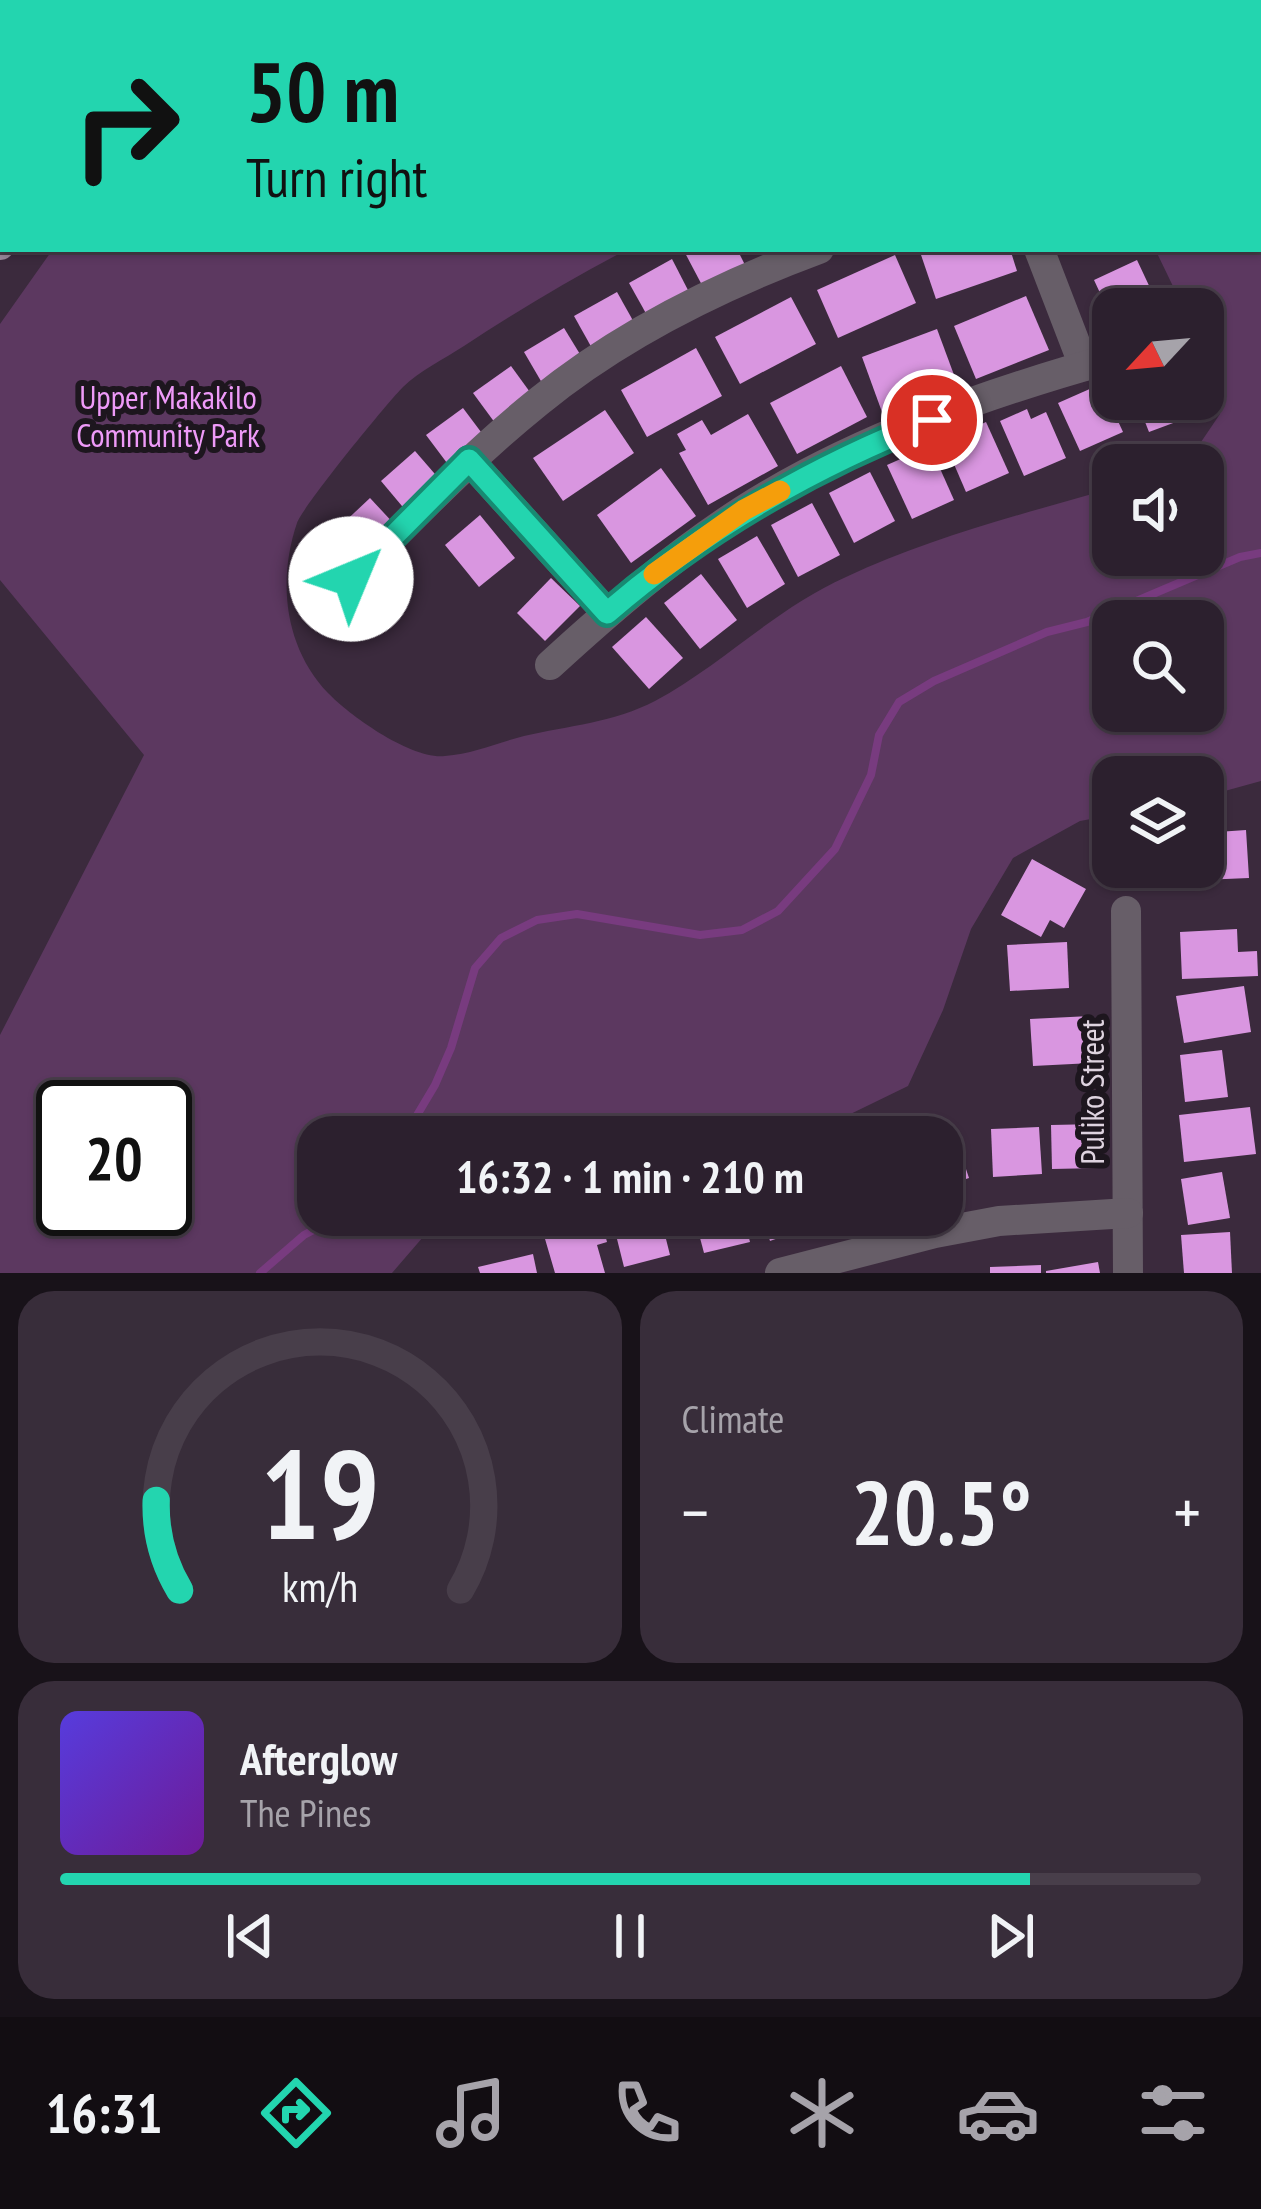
<!DOCTYPE html>
<html lang="en">
<head>
<meta charset="utf-8">
<style>
	:root { --surface:#2c202e; --page:#382d3a; --text:#f1f3f6; --muted:#a6a3aa; --line:#483e4a; --accent:#23d5af }
	body { margin:0; font-family:"PT Sans Narrow",sans-serif; background:var(--page); color:var(--text); height:100vh; display:flex; flex-direction:column; font-size:45px; white-space:nowrap }
	* { box-sizing:border-box; margin:0 }
	p { font-size:39px; color:var(--muted) }
	.icon { flex:none; width:66px; height:66px; fill:none; stroke:currentColor; stroke-width:2; stroke-linecap:round; stroke-linejoin:round }
	.map { position:relative; height:1273px; overflow:hidden }
	.details { display:flex; flex-direction:column; gap:18px; padding:18px; background:#181219; flex:1 }
	.details>* { flex:none }
	.guide { position:absolute; left:0px; top:0px; width:1263px; height:252px; box-shadow:0 3px 9px #0004,0 0 0 3px var(--line); background:#23d5af; color:#111; overflow:hidden }
	.needle { width:78px; rotate:244deg }
	.fabs { position:absolute; left:1092px; top:288px; display:grid; gap:24px }
	.fabs a { display:grid; place-items:center; width:132px; height:132px; border-radius:24px; background:var(--surface); box-shadow:0 3px 9px #0004,0 0 0 3px var(--line); font-size:60px }
	.speed { position:absolute; left:36px; top:1080px; display:flex; gap:24px; font-size:60px; font-weight:700; text-align:center }
	.speed>* { display:grid; place-content:center; width:156px; height:156px; border-radius:50%; background:var(--surface); box-shadow:0 3px 9px #0004,0 0 0 3px var(--line); line-height:1 }
	.speed .limit { border:6px solid #111; border-radius:18px; background:#fff; color:#111 }
	.pin { position:absolute; display:grid; place-items:center; width:102px; height:102px; color:#fff; margin:-51px; border:6px solid #fff; border-radius:50%; box-shadow:0 3px 12px #0007 }
	.me { position:absolute; width:132px; margin:-66px; rotate:45deg; stroke-linejoin:round; filter:drop-shadow(0 0 9px #0008) }
	.turn { display:flex; align-items:center; gap:42px; height:252px; padding:0 48px; font-size:54px }
	.turn .icon { width:156px; height:156px; stroke-width:2.5 }
	.turn b { display:block; font-size:84px; line-height:102px }
	.big { font-size:90px; font-weight:700; line-height:1.1 }
	.details .widget { flex:1; display:flex; flex-direction:column; justify-content:center; gap:18px; min-width:0; padding:0 42px; border-radius:36px; background:var(--page) }
	.details .dial { align-items:center; gap:0 }
	.dial svg { height:312px; overflow:visible; fill:none; stroke:var(--line); stroke-width:7; stroke-linecap:round; text-anchor:middle }
	.dial text { fill:var(--text); stroke:none }
	.song { display:flex; align-items:center; gap:36px }
	.cover { width:144px; height:144px; border-radius:18px; background:linear-gradient(135deg,hsl(250 70% 55%),hsl(280 70% 35%)) }
	.played { height:12px; border-radius:6px; background:linear-gradient(90deg,var(--accent) 85%,var(--line) 85%) }
	.keys { display:flex; justify-content:space-around; direction:ltr }
	.heat { display:flex; justify-content:space-between; align-items:center; font-size:66px; direction:ltr }
	.details .tiles { flex:1; display:grid; gap:18px; grid-template-columns:1fr 1fr }
	.widget:last-child { grid-column:span 2 }
	.trip { position:absolute; left:297px; top:1116px; width:666px; height:120px; border-radius:36px; background:var(--surface); box-shadow:0 3px 9px #0004,0 0 0 3px var(--line); font-weight:700; line-height:120px; text-align:center }
	.dock { display:flex; height:192px; justify-content:space-around; align-items:center; background:#120d12; color:var(--muted) }
	.dock .icon { width:84px; height:84px }
	.dock .selected { color:var(--accent) }
	.dock b { font-size:54px; color:var(--text) }
	.map>svg:first-child { display:block }
</style>
</head>
<body>
<div class="map">
<svg width="1261" height="1273" viewBox="0 0 1261 1273">
	<rect width="100%" height="100%" fill="#3b2a3d"/>
	<!-- green -->
	<g fill="#5c3860" fill-rule="evenodd">
		<polygon points="227,0 831,0 833,3 225,3"/>
		<path d="M1244,0H1261V781L1203,797V777H1113V815L1080,821L1013,858L971,929L943,1010L908,1086L832,1123L778,1137H318V1215H442L392,1273H0V1035L144,755L0,580V324L53,249H628C571,279 517,311 464,346C444,359 419,371 403,387C387,403 303,506 297,523C277,582 285,648 328,693C350,716 412,760 445,756C473,754 497,743 524,736C568,726 615,722 655,701C722,665 776,608 846,577C931,537 1023,514 1113,488V555H1203V465H1167L1199,445L1220,414L1218,379L1203,348V309H1184L1155,249H1260V3H1242ZM1203,621V711H1113V621ZM165,1107V1209H63V1107Z"/>
	</g>
	<g fill="none" stroke-linecap="round" stroke-linejoin="round">
		<!-- stream -->
		<g stroke="#783b7f" stroke-width="8">
			<polyline points="404,1137 435,1085 451,1048 475,968 501,938 537,920 577,914 700,935 742,930 778,911 835,849 871,775 879,735 899,702 934,681 1047,632 1087,622 1240,557 1261,553"/>
			<polyline points="260,1273 304,1235 342,1215"/>
		</g>
	</g>
	<!-- building -->
	<g fill="#d996e0">
		<polygon points="688,249 737,249 745,265 703,287 684,251"/>
		<polygon points="919,249 1010,249 1017,271 936,299"/>
		<polygon points="895,255 916,303 838,338 817,290"/>
		<polygon points="672,259 690,294 648,317 629,283"/>
		<polygon points="1137,260 1160,309 1113,309 1113,321 1094,280"/>
		<polygon points="617,292 636,326 593,350 574,316"/>
		<polygon points="1026,296 1049,350 976,379 954,326"/>
		<polygon points="791,297 816,344 740,384 715,337"/>
		<polygon points="564,328 586,364 545,388 524,352"/>
		<polygon points="937,329 957,383 882,412 862,357"/>
		<polygon points="696,348 722,396 647,437 621,390"/>
		<polygon points="511,366 535,399 498,427 473,393"/>
		<polygon points="841,366 867,417 797,454 770,403"/>
		<polygon points="1101,384 1123,432 1080,451 1058,403"/>
		<polygon points="1136,399 1186,399 1192,416 1149,432"/>
		<polygon points="463,408 487,440 450,467 426,435"/>
		<polygon points="1027,409 1031,419 1046,412 1066,458 1024,476 1000,421"/>
		<polygon points="605,410 634,453 563,501 533,458"/>
		<polygon points="748,414 778,466 708,505 679,453 686,450 677,434 702,420 711,435"/>
		<polygon points="986,422 1009,473 966,492 944,441"/>
		<polygon points="930,446 954,500 912,519 887,465"/>
		<polygon points="415,451 441,481 407,512 381,481"/>
		<polygon points="661,468 696,516 631,563 597,515"/>
		<polygon points="870,472 895,521 854,543 829,493"/>
		<polygon points="370,498 397,527 364,558 337,529"/>
		<polygon points="812,503 840,555 798,577 771,525"/>
		<polygon points="480,515 515,558 479,587 445,545"/>
		<polygon points="757,536 785,584 747,608 718,559"/>
		<polygon points="701,574 737,620 700,649 664,603"/>
		<polygon points="551,578 580,606 545,641 517,613"/>
		<polygon points="646,617 683,658 649,689 612,647"/>
		<polygon points="1246,830 1249,878 1202,880 1203,833"/>
		<polygon points="1032,859 1086,889 1064,928 1050,920 1041,937 1001,915"/>
		<polygon points="1131,867 1177,867 1177,874 1131,877"/>
		<polygon points="1237,929 1238,952 1257,951 1258,976 1182,979 1180,932"/>
		<polygon points="1067,942 1069,988 1010,991 1007,945"/>
		<polygon points="1244,986 1251,1032 1184,1043 1176,996"/>
		<polygon points="1090,1016 1092,1063 1033,1066 1030,1019"/>
		<polygon points="1222,1050 1228,1097 1185,1102 1180,1055"/>
		<polygon points="1250,1107 1256,1154 1184,1162 1179,1115"/>
		<polygon points="1098,1124 1099,1168 1052,1169 1051,1125"/>
		<polygon points="1039,1127 1042,1174 993,1177 991,1129"/>
		<polygon points="955,1136 969,1178 942,1187 942,1141"/>
		<polygon points="1222,1172 1230,1218 1188,1225 1181,1179"/>
		<polygon points="538,1215 600,1215 607,1242 597,1245 605,1273 555,1273"/>
		<polygon points="611,1215 660,1215 670,1255 624,1267"/>
		<polygon points="694,1215 743,1215 750,1242 704,1253"/>
		<polygon points="762,1215 840,1215 840,1216 770,1241"/>
		<polygon points="1230,1232 1232,1273 1184,1273 1181,1235"/>
		<polygon points="533,1254 537,1273 480,1273 478,1267"/>
		<polygon points="1098,1262 1100,1273 1046,1273 1046,1271"/>
		<polygon points="1041,1265 1041,1273 990,1273 990,1267"/>
	</g>
	<g fill="none" stroke-linecap="round" stroke-linejoin="round">
		<!-- minor -->
		<g stroke="#675e68" stroke-width="30">
			<polyline points="1205,3 1208,0"/>
			<polyline points="1039,249 1084,366"/>
			<polyline points="469,460 607,613"/>
			<path d="M351,579C412,518 471,456 538,402C620,335 719,286 819,249"/>
			<path d="M550,665C611,609 673,556 742,511C853,440 987,393 1113,358"/>
			<polyline points="1126,911 1128,1273"/>
			<polyline points="780,1273 935,1233 999,1221 1128,1213"/>
		</g>
		<!-- major -->
		<g stroke="#9c8a9d" stroke-width="30">
			<polyline points="170,3 172,0"/>
			<polyline points="0,245 3,241"/>
		</g>
	</g>
	<g fill="none" stroke-linecap="round" stroke-linejoin="round">
		<defs>
			<path id="route" d="M351,579L469,460L607,613C704,529 812,467 932,420"/>
		</defs>
		<!-- route casing -->
		<use href="#route" stroke="#178a72" stroke-width="30"/>
		<!-- route -->
		<use href="#route" stroke="#23d5af" stroke-width="21"/>
		<!-- slow -->
		<polyline stroke="#f59e0b" stroke-width="21" points="654,574 744,510 780,491"/>
	</g>
	<g text-anchor="middle" dominant-baseline="central" stroke-width="12" stroke-linejoin="round" paint-order="stroke">
		<!-- park labels -->
		<g font-size="33" fill="#ee9af8" stroke="#1d161e">
			<text x="168" y="396">Upper Makakilo<tspan x="168" dy="38">Community Park</tspan></text>
		</g>
		<!-- street labels -->
		<g font-size="33" fill="#ded3df" stroke="#1d161e">
			<text transform="translate(1091 1092) rotate(-90)">Puliko Street</text>
		</g>
	</g>
</svg>
<div class="fabs">
<a><svg class="needle" viewBox="-14 -14 28 28"><path d="M0-13l5 13h-10z" fill="#e53935"/><path d="M0 13l5-13h-10z" fill="#a6a3aa"/></svg></a>
<a><svg class="icon" aria-label="sound" viewBox="0 0 24 24"><path d="M4 9h4l5-4v14l-5-4H4zM17 9q2 3 0 6"/></svg></a>
<a><svg class="icon" aria-label="search" viewBox="0 0 24 24"><circle cx="10" cy="10" r="6"/><path d="M15 15l6 6"/></svg></a>
<a><svg class="icon" aria-label="layers" viewBox="0 0 24 24"><path d="M12 4l9 5-9 5-9-5zM3 14l9 5 9-5"/></svg></a>
</div>
<div class="speed"><div class="limit">20</div></div>
<div class="pin" style="left:932px;top:420px;background:#d93025"><svg class="icon" aria-label="arrive" viewBox="0 0 24 24"><path d="M6 21V4h12l-3 4 3 4H6"/></svg></div>
<svg class="me" style="left:351px;top:579px" viewBox="-20 -20 40 40"><circle r="19" fill="#fff"/><path d="M0-13L10 11 0 6-10 11z" fill="#23d5af"/></svg>
<div class="trip">16:32 · 1 min · 210 m</div>
<div class="guide">
<div class="turn"><svg class="icon" aria-label="right" viewBox="0 0 24 24"><path d="M7 20v-9h11M14 6l5 5-5 5"/></svg><div><b>50 m</b>Turn right</div></div>
</div>
</div>
<section class="details">
<div class="tiles">
<div class="widget dial"><svg viewBox="0 0 100 80">
<path d="M14 69A42 42 0 1 1 86 69"/>
<path d="M14 69A42 42 0 0 1 8 46" stroke="#23d5af"/>
<text x="50" y="56" font-size="32" font-weight="700">19</text>
<text x="50" y="72" font-size="11">km/h</text>
</svg></div>
<div class="widget"><p>Climate</p>
<div class="heat"><a>−</a><b class="big">20.5°</b><a>+</a></div>
</div>
<div class="widget">
<div class="song"><i class="cover"></i><div><b>Afterglow</b><p>The Pines</p></div></div>
<div class="played"></div>
<div class="keys"><svg class="icon" aria-label="previous" viewBox="0 0 24 24"><path d="M18 5L8 12l10 7zM5 5v14"/></svg><svg class="icon" aria-label="pause" viewBox="0 0 24 24"><path d="M8 5v14M16 5v14"/></svg><svg class="icon" aria-label="next" viewBox="0 0 24 24"><path d="M6 5l10 7-10 7zM19 5v14"/></svg></div>
</div>
</div>
</section>
<nav class="dock">
<b>16:31</b>
<svg class="icon selected" aria-label="directions" viewBox="0 0 24 24"><path d="M12 3l9 9-9 9-9-9zM9 14v-3h6M13 9l2 2-2 2"/></svg>
<svg class="icon" aria-label="music" viewBox="0 0 24 24"><path d="M9 18V5l10-2v13"/><circle cx="6" cy="18" r="3"/><circle cx="16" cy="16" r="3"/></svg>
<svg class="icon" aria-label="phone" viewBox="0 0 24 24"><path d="M5 4h4l2 5-3 2q2 4 5 5l2-3 5 2v4C11 20 4 13 5 4z"/></svg>
<svg class="icon" aria-label="climate" viewBox="0 0 24 24"><path d="M12 3v18M4 7l16 10M4 17L20 7"/></svg>
<svg class="icon" aria-label="car" viewBox="0 0 24 24"><path d="M5 17H2v-5l4-1 3-4h7l3 4 3 1v5h-3M9 17h6M6 11h13"/><circle cx="7" cy="17" r="2"/><circle cx="17" cy="17" r="2"/></svg>
<svg class="icon" aria-label="filters" viewBox="0 0 24 24"><path d="M4 7h16M4 17h16"/><circle cx="9" cy="7" r="2"/><circle cx="15" cy="17" r="2"/></svg>
</nav>
</body>
</html>
